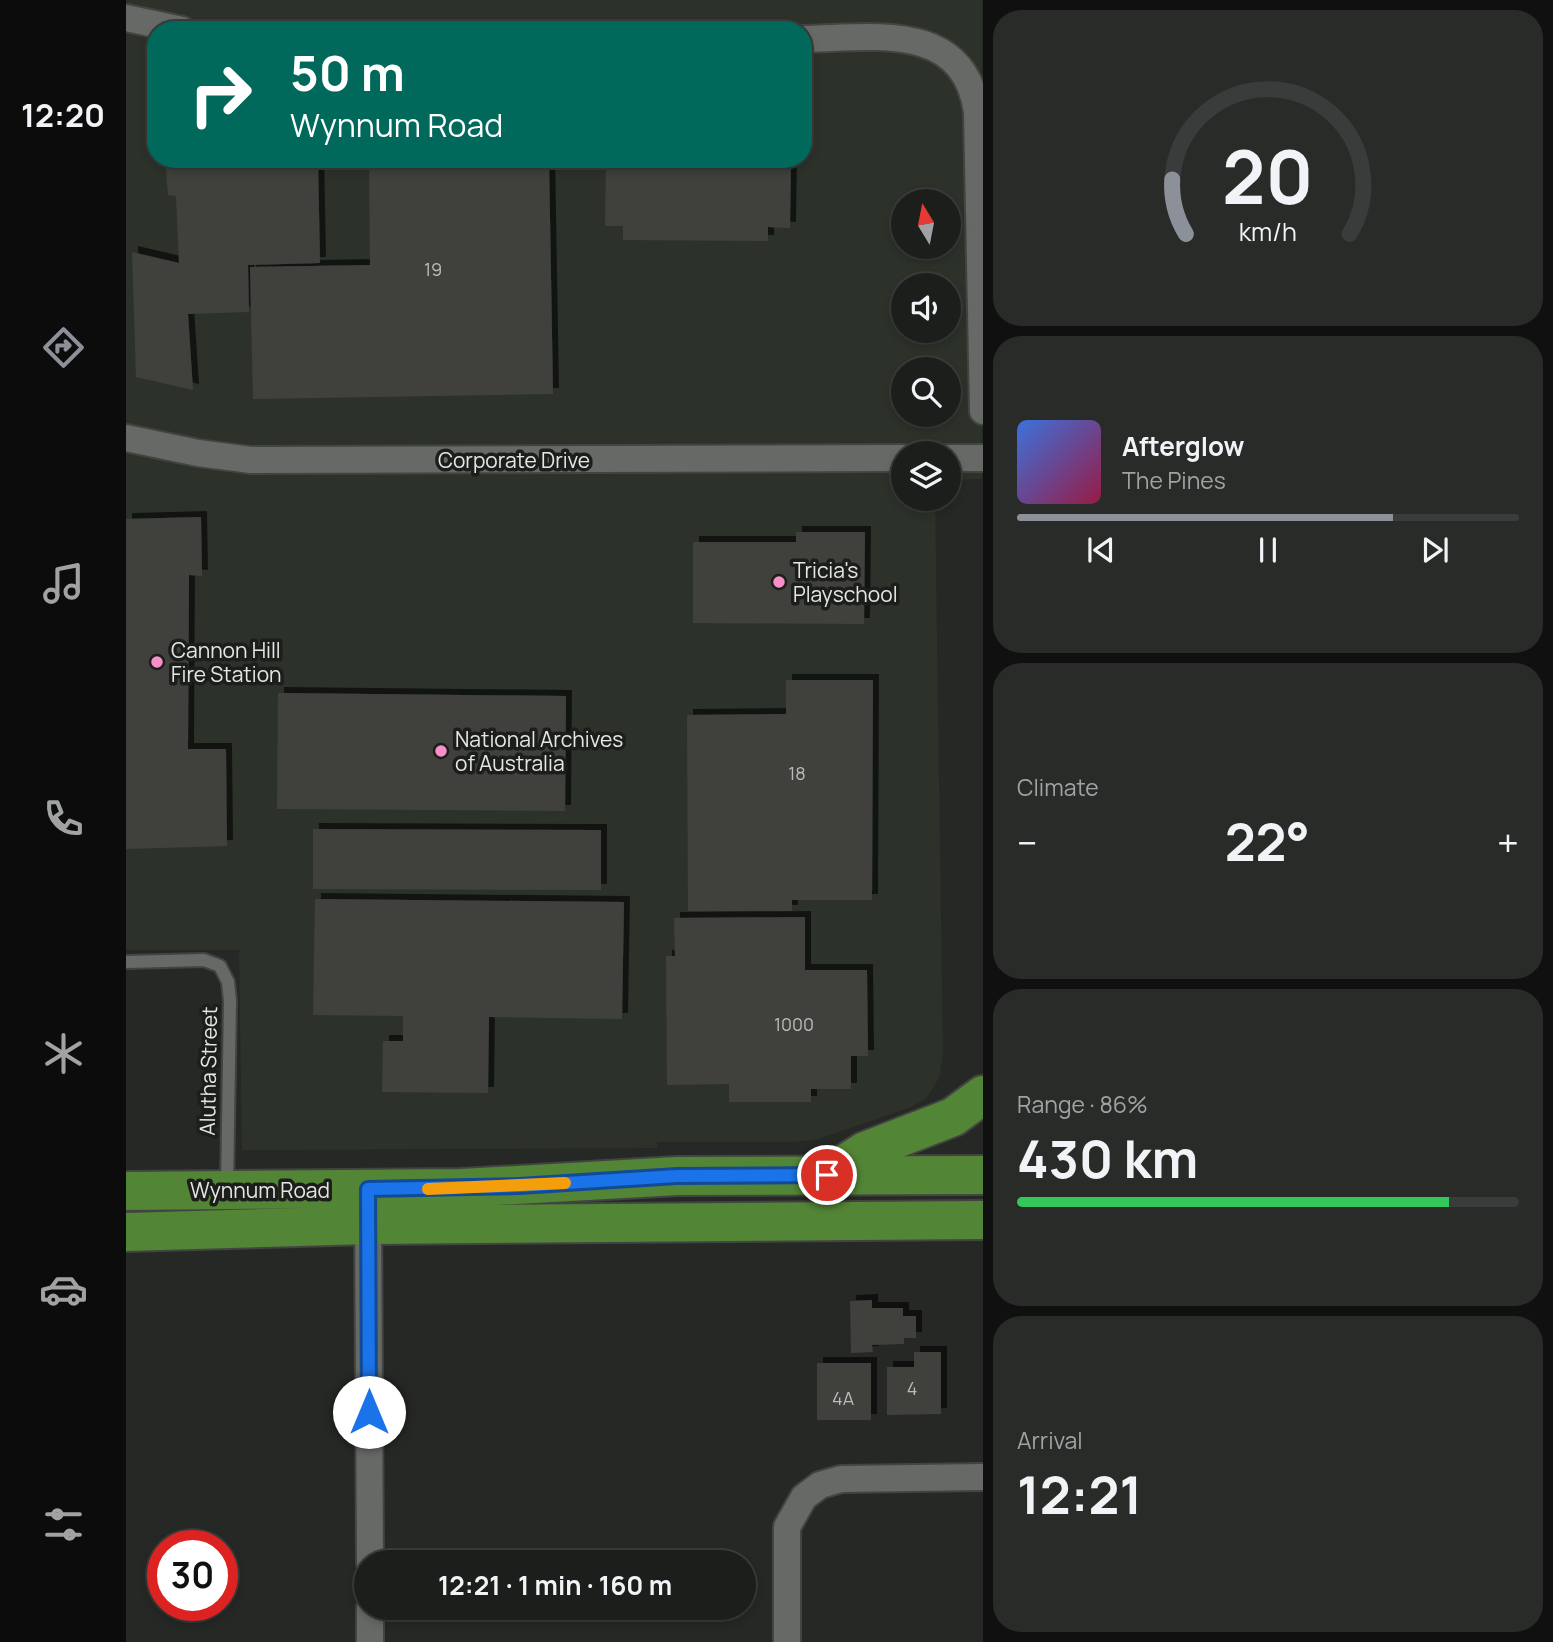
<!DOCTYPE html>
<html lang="en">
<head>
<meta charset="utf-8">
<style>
	:root { --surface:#1c1e1c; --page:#292b29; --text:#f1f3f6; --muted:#a0a2a3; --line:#3a3c3b; --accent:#8c9099 }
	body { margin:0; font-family:Manrope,sans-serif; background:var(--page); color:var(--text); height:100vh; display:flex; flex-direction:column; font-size:26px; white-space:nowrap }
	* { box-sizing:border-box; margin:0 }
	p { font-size:23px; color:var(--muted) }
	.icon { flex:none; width:38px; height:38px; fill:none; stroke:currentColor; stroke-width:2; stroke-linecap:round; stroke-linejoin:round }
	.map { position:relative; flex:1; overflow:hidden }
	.sheet { display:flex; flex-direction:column; gap:10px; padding:10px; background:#0f100f; width:570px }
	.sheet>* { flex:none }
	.guide { position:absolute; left:21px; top:21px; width:665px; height:147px; border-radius:28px; box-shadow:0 4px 10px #0003,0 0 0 2px var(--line); background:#00695c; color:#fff; overflow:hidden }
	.needle { width:46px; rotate:350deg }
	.fabs { position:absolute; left:765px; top:189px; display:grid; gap:14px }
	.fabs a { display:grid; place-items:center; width:70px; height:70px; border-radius:50%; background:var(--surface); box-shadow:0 4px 10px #0003,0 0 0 2px var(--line); font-size:35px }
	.speed { position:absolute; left:21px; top:1530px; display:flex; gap:14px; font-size:35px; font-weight:700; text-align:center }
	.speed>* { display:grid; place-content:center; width:91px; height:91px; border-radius:50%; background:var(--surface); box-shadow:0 4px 10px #0003,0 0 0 2px var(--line); line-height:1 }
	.speed .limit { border:10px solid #d22; background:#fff; color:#111 }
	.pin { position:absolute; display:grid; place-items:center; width:60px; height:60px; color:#fff; margin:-30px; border:4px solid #fff; border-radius:50%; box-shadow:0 2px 7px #0007 }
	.me { position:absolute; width:77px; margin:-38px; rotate:0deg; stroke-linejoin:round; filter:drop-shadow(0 0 5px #0008) }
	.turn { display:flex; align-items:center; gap:24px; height:147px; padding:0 28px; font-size:32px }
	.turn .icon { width:91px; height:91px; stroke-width:2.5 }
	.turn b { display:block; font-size:49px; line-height:60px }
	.big { font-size:52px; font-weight:700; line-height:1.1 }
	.sheet .widget { flex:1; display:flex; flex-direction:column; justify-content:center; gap:10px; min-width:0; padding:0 24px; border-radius:28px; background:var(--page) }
	.sheet .dial { align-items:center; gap:0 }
	.dial svg { height:182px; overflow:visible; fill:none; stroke:var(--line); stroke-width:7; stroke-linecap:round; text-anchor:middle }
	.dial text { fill:var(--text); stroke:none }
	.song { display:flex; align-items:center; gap:21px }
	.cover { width:84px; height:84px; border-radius:10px; background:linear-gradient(135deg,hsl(220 70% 55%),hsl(340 70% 35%)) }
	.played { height:7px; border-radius:4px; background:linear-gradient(90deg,var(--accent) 75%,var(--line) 75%) }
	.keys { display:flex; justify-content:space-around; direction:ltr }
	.heat { display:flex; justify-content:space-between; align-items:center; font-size:38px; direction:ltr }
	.charge { height:10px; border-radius:5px; background:linear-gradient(90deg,#34c759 86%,var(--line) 0) }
	.trip { position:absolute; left:228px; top:1550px; width:402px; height:70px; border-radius:35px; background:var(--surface); box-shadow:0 4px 10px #0003,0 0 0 2px var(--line); font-weight:700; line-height:70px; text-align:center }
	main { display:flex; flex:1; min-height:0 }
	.tabs { display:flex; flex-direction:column; width:126px; justify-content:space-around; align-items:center; background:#0b0c0b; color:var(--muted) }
	.tabs .icon { width:49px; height:49px }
	.tabs .active { color:var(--accent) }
	.tabs b { font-size:32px; color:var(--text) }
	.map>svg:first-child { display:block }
</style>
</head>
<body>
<main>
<nav class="tabs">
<b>12:20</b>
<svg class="icon active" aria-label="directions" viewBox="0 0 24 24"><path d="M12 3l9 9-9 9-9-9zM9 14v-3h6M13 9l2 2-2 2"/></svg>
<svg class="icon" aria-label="music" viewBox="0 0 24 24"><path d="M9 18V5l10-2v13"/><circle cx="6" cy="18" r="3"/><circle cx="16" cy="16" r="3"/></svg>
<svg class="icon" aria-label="phone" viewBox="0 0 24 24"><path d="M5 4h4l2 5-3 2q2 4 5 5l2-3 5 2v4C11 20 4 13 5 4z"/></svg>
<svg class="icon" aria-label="climate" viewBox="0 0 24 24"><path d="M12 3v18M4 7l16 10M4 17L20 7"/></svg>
<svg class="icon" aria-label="car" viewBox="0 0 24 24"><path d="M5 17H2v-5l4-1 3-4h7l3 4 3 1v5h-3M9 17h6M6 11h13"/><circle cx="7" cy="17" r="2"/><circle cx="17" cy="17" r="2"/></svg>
<svg class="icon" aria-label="filters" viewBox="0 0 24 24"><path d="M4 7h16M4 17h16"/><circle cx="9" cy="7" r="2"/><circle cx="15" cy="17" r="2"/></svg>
</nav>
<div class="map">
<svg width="857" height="1642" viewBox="0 0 857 1642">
	<defs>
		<filter id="shadow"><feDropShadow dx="6" dy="-6" stdDeviation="0" flood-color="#0009"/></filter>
	</defs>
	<rect width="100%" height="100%" fill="#262825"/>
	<!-- built -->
	<path fill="#2c322a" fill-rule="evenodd" d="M0,0H856V479L823,480L822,453H777V499H809L817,1055L813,1078L800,1099L780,1109L689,1140L667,1142H531V1148L116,1150L113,950H0ZM30,30H677V159H30ZM777,201H822V247H777ZM777,285H822V331H777ZM777,369H822V415H777Z"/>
	<!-- building -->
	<g fill="#3f413e" filter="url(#shadow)">
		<polygon points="39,159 192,159 194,263 122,265 123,312 62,314 67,390 10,377 6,252 53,263 50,196 42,195"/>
		<polygon points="243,159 423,159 427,394 127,399 124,267 244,265"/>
		<polygon points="480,159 665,159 664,228 642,227 642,241 497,240 497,226 479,226"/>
		<polygon points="75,517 76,576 63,575 62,749 100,749 101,846 0,849 0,519"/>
		<polygon points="670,532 739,532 738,624 567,623 567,542 670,542"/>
		<polygon points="660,680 747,680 746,900 666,900 666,911 562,911 561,715 660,714"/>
		<polygon points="152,693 440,696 439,811 151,809"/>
		<polygon points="187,829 475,830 475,890 187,889"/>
		<polygon points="189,899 498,902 496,1019 363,1017 362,1093 256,1092 257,1041 277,1041 277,1016 187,1015"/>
		<polygon points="679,917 679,970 741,970 742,1056 725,1056 725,1089 685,1089 685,1102 603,1102 603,1084 541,1085 540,956 549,956 548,918"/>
		<polygon points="746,1300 746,1308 777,1308 777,1316 790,1316 790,1338 778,1338 778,1344 746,1345 747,1352 725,1353 724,1301"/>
		<polygon points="788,1352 815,1352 815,1414 761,1415 761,1367 788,1367"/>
		<rect x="691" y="1363" width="54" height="57"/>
	</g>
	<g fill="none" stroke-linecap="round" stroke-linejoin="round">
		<defs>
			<polyline id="lane" points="0,962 78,960 94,966 102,982 104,1001 101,1186"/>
			<g id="street">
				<polyline points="0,18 56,30"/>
				<path d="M677,39C746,38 838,20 851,112L857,411"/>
				<polyline points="0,438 72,453 125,460 777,458"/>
				<polyline points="822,458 857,458"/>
				<polyline points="242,1208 244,1563"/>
				<polyline points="244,1608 244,1642"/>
				<polyline points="661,1642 661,1527 678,1497 694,1485 715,1479 857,1477"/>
			</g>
			<g id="primary">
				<polyline points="703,1174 739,1151 827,1117 857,1095"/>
				<polyline points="0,1191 336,1188 551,1176 857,1175"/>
				<polyline points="0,1232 242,1225 857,1220"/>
			</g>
		</defs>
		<!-- lane casing -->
		<use href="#lane" stroke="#424441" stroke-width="16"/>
		<!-- street casing -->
		<use href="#street" stroke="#424441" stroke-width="30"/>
		<!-- primary casing -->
		<use href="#primary" stroke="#424441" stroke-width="42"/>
		<!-- lane -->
		<use href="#lane" stroke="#676966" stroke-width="12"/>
		<!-- street -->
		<use href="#street" stroke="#676966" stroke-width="26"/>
		<!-- primary -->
		<use href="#primary" stroke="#538536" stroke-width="38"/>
	</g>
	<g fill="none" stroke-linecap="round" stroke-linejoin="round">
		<defs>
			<polyline id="route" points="243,1412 242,1189 393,1186 551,1176 701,1175"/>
		</defs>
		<!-- route casing -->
		<use href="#route" stroke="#114b97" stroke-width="18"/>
		<!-- route -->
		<use href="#route" stroke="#1a73e8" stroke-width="12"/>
		<!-- slow -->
		<polyline stroke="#f59e0b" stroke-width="12" points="302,1189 439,1183"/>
	</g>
	<!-- markers -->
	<g fill="#f98fc9" stroke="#1c1e1b" stroke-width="2.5">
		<circle cx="653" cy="582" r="7"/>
		<circle cx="31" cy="662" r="7"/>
		<circle cx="315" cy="751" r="7"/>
	</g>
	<g text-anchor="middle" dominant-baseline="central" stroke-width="7" stroke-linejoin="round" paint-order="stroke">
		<!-- number labels -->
		<g font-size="18" fill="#bbbdba">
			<text x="307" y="269">19</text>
			<text x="671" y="773">18</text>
			<text x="668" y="1024">1000</text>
			<text x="786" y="1388">4</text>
			<text x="717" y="1398">4A</text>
		</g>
		<!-- street labels -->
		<g font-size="21" fill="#e4e6e4" stroke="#1c1e1b">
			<text x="388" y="460">Corporate Drive</text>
			<text transform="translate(82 1071) rotate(-89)">Alutha Street</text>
			<text x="134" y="1190">Wynnum Road</text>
		</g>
		<!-- poi labels -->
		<g font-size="21" fill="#e4e6e4" stroke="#1c1e1b" text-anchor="start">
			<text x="667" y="570">Tricia's<tspan x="667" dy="24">Playschool</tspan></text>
			<text x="45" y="650">Cannon Hill<tspan x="45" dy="24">Fire Station</tspan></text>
			<text x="329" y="739">National Archives<tspan x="329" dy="24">of Australia</tspan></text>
		</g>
	</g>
</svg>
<div class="fabs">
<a><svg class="needle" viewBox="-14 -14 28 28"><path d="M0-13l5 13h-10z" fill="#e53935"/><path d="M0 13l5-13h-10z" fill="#a0a2a3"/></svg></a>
<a><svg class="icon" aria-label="sound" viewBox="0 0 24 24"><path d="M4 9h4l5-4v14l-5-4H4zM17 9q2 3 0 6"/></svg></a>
<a><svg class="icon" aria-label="search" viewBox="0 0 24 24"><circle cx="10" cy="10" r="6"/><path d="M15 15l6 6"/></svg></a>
<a><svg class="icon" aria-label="layers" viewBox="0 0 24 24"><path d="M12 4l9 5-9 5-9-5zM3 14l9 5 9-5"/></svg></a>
</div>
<div class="speed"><div class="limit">30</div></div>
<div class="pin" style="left:701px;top:1175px;background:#d93025"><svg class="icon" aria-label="arrive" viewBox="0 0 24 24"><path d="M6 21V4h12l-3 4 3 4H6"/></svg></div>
<svg class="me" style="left:243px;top:1412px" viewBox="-20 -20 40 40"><circle r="19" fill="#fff"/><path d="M0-13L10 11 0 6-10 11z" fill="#1a73e8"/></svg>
<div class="trip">12:21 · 1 min · 160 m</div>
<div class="guide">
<div class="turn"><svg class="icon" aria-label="right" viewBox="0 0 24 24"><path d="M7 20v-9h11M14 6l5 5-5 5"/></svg><div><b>50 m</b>Wynnum Road</div></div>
</div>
</div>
<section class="sheet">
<div class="widget dial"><svg viewBox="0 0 100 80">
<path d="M14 69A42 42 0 1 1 86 69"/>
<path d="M14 69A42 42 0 0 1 8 45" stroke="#8c9099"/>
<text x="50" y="56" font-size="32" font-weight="700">20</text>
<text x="50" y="72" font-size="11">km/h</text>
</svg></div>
<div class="widget">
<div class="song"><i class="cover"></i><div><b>Afterglow</b><p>The Pines</p></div></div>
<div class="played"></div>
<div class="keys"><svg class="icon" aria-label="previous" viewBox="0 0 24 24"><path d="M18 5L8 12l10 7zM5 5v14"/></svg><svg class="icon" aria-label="pause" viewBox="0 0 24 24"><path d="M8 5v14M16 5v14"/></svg><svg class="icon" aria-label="next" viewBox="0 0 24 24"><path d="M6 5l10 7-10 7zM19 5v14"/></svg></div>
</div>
<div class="widget"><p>Climate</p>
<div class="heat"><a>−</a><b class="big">22°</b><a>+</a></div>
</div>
<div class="widget"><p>Range · 86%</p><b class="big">430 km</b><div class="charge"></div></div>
<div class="widget"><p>Arrival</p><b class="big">12:21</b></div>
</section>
</main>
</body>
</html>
